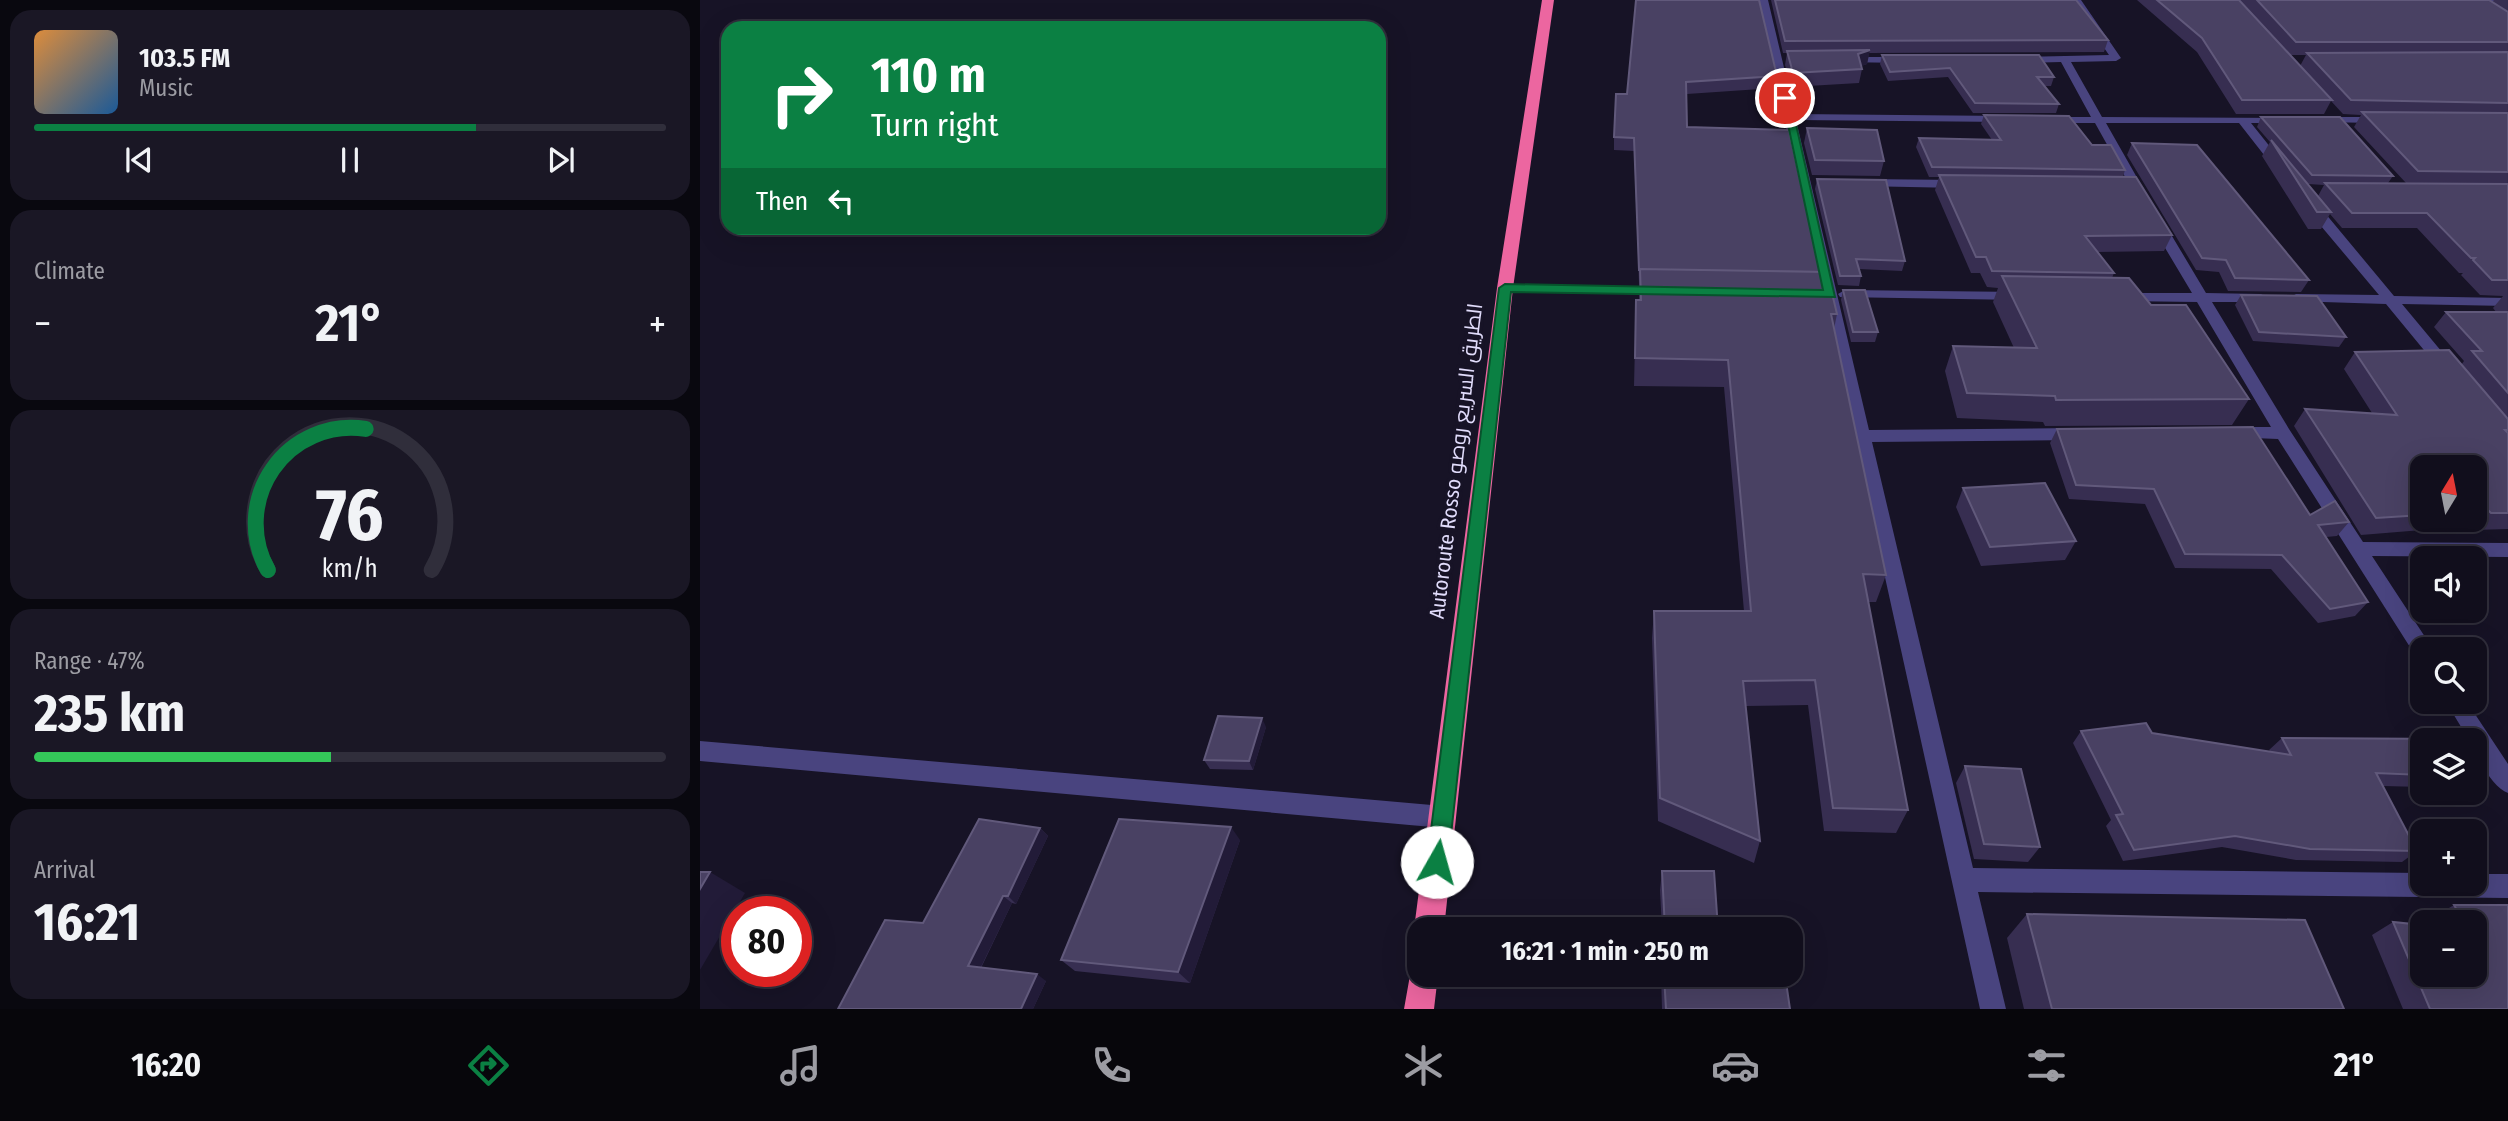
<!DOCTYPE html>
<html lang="en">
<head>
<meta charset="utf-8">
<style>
	:root { --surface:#110e1c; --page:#1a1725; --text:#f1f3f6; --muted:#9c9ca3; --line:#302e3b; --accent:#0b8043 }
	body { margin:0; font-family:"Fira Sans Condensed",Cairo,sans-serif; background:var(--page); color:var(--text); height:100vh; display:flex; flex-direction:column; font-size:26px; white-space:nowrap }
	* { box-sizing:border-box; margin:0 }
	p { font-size:23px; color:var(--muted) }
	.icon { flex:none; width:38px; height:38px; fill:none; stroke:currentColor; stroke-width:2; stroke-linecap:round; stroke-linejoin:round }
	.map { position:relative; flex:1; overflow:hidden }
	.drawer { display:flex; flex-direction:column; gap:10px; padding:10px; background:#09080f; width:700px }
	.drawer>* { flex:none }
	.hud { position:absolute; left:21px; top:21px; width:665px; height:214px; border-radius:21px; box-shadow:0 7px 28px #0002,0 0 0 2px var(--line); background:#0b8043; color:#fff; overflow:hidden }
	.needle { width:46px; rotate:10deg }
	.controls { position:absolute; left:1710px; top:455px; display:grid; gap:14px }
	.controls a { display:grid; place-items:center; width:77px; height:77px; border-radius:14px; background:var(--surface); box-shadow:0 7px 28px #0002,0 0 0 2px var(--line); font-size:35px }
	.speed { position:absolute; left:21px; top:896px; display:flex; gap:14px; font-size:35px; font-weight:700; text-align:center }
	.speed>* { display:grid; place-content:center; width:91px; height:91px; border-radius:50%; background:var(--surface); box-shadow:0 7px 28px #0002,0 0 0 2px var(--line); line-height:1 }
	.speed .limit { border:10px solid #d22; background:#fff; color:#111 }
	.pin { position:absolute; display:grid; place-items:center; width:60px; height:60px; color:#fff; margin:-30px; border:4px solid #fff; border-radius:50%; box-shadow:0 2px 7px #0007 }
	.me { position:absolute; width:77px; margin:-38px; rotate:7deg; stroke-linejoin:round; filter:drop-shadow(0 0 5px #0008) }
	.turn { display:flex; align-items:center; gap:24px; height:147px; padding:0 35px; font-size:32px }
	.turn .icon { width:91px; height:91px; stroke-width:2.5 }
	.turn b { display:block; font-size:49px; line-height:60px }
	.then { display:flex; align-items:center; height:66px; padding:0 35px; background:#0003; gap:14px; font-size:26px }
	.big { font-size:52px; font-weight:700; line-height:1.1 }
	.drawer .widget { flex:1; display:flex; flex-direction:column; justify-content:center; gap:10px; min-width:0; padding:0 24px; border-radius:21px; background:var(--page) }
	.drawer .dial { align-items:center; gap:0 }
	.dial svg { height:182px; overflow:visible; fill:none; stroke:var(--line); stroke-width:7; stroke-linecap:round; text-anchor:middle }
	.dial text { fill:var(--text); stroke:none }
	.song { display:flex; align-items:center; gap:21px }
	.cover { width:84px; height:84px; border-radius:10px; background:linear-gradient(135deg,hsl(30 70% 55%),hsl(210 70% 35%)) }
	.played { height:7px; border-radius:4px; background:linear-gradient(90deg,var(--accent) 70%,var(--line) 70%) }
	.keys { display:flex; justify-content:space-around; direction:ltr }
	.heat { display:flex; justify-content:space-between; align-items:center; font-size:38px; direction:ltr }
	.charge { height:10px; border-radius:5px; background:linear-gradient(90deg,#34c759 47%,var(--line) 0) }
	.trip { position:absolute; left:707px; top:917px; width:396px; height:70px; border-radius:21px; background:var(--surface); box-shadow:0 7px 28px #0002,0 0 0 2px var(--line); font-weight:700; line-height:70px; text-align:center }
	.dock { display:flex; height:112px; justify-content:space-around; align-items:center; background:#07060b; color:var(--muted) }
	.dock .icon { width:49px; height:49px }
	.dock .on { color:var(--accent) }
	.dock b { font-size:32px; color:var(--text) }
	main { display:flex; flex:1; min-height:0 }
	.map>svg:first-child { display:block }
</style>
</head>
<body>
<main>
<section class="drawer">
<div class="widget">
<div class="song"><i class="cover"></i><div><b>103.5 FM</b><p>Music</p></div></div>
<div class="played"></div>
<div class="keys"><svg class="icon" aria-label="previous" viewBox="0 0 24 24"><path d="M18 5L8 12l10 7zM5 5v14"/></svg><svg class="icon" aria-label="pause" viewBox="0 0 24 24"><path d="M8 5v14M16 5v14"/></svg><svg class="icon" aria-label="next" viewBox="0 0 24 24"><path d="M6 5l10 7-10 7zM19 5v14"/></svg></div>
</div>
<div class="widget"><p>Climate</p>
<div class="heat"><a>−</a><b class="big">21°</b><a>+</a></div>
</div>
<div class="widget dial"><svg viewBox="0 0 100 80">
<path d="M14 69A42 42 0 1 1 86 69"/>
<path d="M14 69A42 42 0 0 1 57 7" stroke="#0b8043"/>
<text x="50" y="56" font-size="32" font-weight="700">76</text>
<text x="50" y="72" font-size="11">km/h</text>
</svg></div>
<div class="widget"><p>Range · 47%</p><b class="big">235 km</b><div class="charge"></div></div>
<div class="widget"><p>Arrival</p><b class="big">16:21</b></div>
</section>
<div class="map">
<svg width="1808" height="1009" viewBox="0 0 1808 1009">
	<rect width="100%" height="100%" fill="#171326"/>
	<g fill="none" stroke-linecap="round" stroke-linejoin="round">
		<!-- lane -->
		<polygon fill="#49447f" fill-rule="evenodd" points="0,741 743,806 751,809 754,817 751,825 743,828 0,761"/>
		<!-- street -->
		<g fill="#49447f" fill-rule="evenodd">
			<polygon points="1058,0 1068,0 1095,114 1307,116 1313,119 1307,122 1096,120 1169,430 1376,428 1384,434 1376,440 1172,442 1273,868 1722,873 1722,884 1774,884 1774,874 1808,874 1808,898 1278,892 1306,1009 1280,1009"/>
			<polygon points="1371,0 1381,0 1421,58 1416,61 1371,62 1402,117 1587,118 1587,122 1583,123 1551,123 1583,163 1583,169 1575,169 1539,123 1406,123 1448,197 1438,200 1395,123 1349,123 1343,120 1349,117 1391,117 1361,62 1320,63 1315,60 1320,57 1409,55"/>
			<polygon points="1717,0 1808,0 1808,3 1722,3"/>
			<polygon points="1145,57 1205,57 1210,60 1205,63 1141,62 1140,60"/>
			<polygon points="1618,117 1681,117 1687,120 1681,123 1614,122 1614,118"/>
			<polygon points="1164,179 1259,180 1265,184 1259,188 1160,186 1158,183"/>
			<polygon points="1610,200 1615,201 1694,296 1808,298 1808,306 1702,304 1752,364 1755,368 1752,372 1742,372 1686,304 1591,301 1589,298 1596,294 1679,295 1605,207 1605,201"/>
			<polygon points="1456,217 1463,221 1506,293 1561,294 1568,298 1561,302 1512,302 1589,429 1663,542 1808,543 1808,557 1672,556 1729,643 1732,649 1722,649 1722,657 1715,655 1578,439 1528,437 1526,433 1528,429 1534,427 1571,427 1497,302 1421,301 1414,297 1421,293 1492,293 1449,221"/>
			<polygon points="805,284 963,287 970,291 963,295 800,291 800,285"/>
			<polygon points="1145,290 1320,292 1327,296 1320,300 1140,297 1138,294"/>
			<path d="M1746,702H1767L1808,764V793C1793,788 1774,756 1774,740H1769Z"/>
		</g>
		<!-- highway -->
		<g fill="#ec66a0" fill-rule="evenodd">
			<polygon points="842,0 854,0 813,288 744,929 719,929 719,939 714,929 797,288"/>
			<polygon points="719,962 719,975 738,975 734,1009 704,1009 712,964"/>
		</g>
	</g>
	<!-- wall -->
	<g fill="#372e51" fill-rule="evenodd">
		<polygon points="936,0 1077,76 1075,88 987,94 987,127 1121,272 1137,314 1134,329 1186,575 1176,602 1168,602 1208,810 1196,833 1124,831 1108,705 1046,706 1060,841 1054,863 958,821 952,638 954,611 1044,611 1024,387 934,386 936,300 939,300 939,283 934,151 914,150 914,137 927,94"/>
		<polygon points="1071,0 1376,0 1408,40 1404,52 1169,53 1167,64 1161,66 1162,69 1159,83 1091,87 1085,65 1087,53 1083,53"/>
		<path d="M1437,0H1789L1792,2L1794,0H1808V529L1774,530L1771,526L1661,535L1594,426L1605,409L1672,413L1644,369L1655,352L1761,365L1764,361L1734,327L1746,312H1796L1793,308L1803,296L1780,295L1761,275L1763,273H1759L1717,228H1642L1630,214L1621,229H1608L1562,156L1570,142L1557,127L1561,117L1693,176L1688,183H1706L1654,127L1661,115L1643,114L1631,101L1624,114H1536L1497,52ZM1590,55H1606L1600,66ZM1608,184L1624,185L1618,196ZM1722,467H1774V520H1722Z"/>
		<polygon points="1182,55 1354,77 1351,86 1344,86 1359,104 1356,113 1273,113 1248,77 1188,81 1180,64"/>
		<polygon points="1284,115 1392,145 1425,170 1423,177 1472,235 1464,251 1397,252 1414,273 1412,278 1451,305 1549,399 1532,425 1345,426 1343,422 1257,418 1245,371 1253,346 1314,348 1293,302 1298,288 1287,287 1280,273 1271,273 1235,190 1239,177 1229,177 1216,147 1219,138 1292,140 1281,124"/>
		<polygon points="1107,128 1184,161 1180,176 1112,175 1104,143"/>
		<polygon points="1432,143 1609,280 1601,292 1528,291 1519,272 1496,270 1427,155"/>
		<polygon points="1117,179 1205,261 1202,271 1159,269 1161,276 1159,286 1138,285 1115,189"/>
		<polygon points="1143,290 1178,332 1175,342 1151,342 1141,300"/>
		<polygon points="1541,295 1646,337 1639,347 1553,341 1535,305"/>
		<polygon points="1357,429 1610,515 1649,522 1637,536 1626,537 1668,602 1655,616 1618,623 1571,569 1475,568 1445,504 1369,499 1350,443"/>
		<polygon points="1263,488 1376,541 1365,560 1281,566 1256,507"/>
		<polygon points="566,727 553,770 510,769 504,760"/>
		<polygon points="1381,731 1452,733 1571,752 1569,750 1582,738 1722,740 1722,787 1683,786 1717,851 1702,862 1596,860 1522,847 1423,861 1406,826 1411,820 1373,743"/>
		<polygon points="1265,766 1340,847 1328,862 1274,859 1256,783"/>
		<polygon points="340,828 348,836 316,904 312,903 281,968 346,981 333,1009 223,923"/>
		<polygon points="540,840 490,983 375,971 361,960"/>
		<polygon points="962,871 1018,929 962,929 960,890"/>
		<polygon points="1754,905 1808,905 1808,1009 1703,1009 1672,935 1693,922 1722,975 1774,922 1734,922 1732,918"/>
		<polygon points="1327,914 1644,1009 1324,1009 1307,938"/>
		<polygon points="961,975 1085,975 1090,1009 962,1009"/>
	</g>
	<!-- shaded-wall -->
	<g fill="#221b38">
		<polygon points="1170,50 1167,64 1156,68 1158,54"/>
		<polygon points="562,718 566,727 553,770 549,761"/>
		<polygon points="531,827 540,840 490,983 478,972"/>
		<polygon points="340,828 348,836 316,904 308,896"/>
		<polygon points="10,872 45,893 0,970 0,889"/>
		<polygon points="303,896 312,903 278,973 268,966"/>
		<polygon points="337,974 346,981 333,1009 321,1009"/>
	</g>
	<!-- building -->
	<g fill="#494163" stroke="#61597b" stroke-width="2">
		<polygon points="936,0 1059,0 1077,76 986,82 987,127 1089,130 1121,272 939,270 934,138 914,137 916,94 927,94"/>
		<polygon points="1075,0 1376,0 1408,40 1085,41"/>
		<polygon points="1457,0 1539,0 1632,100 1542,100 1502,38"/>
		<polygon points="1557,0 1789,0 1808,12 1808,42 1596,42"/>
		<polygon points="1170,50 1158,54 1162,69 1093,73 1087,51"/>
		<polygon points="1808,52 1808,103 1651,100 1607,53"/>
		<polygon points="1182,55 1339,55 1354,77 1337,77 1359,104 1275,103 1250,68 1190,72"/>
		<polygon points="1662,112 1808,113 1808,172 1718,171"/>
		<polygon points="1284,115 1369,116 1392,145 1411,145 1425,170 1232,167 1219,138 1301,140"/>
		<polygon points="1561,117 1640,117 1693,176 1612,175"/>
		<polygon points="1107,128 1177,130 1184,161 1115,160"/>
		<polygon points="1571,140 1631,212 1617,212"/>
		<polygon points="1432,143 1497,145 1609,280 1535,278 1526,260 1502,258"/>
		<polygon points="1239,175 1436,177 1472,235 1385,236 1414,273 1292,271 1286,257 1276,257"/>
		<polygon points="1117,179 1186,180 1205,261 1156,259 1161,276 1140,276"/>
		<polygon points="1625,183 1808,184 1808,280 1792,280 1773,260 1775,258 1771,258 1727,213 1652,213"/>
		<polygon points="940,269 1127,272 1137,314 1131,314 1186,575 1163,574 1208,810 1133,808 1115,680 1043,681 1060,841 960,798 954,611 1051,611 1028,360 935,358 936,300 941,300"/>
		<polygon points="1302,276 1429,278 1451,305 1486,305 1549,399 1356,400 1355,396 1267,393 1253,346 1337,348"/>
		<polygon points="1143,290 1165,290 1178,332 1153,332"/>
		<polygon points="1541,295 1617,296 1646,337 1559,332"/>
		<polygon points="1746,312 1808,312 1808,393 1772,351 1782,351"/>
		<polygon points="1749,350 1808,419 1808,430 1805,430 1808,433 1808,513 1791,513 1787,509 1774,510 1774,467 1722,467 1722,515 1676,518 1605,409 1697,415 1655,352"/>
		<polygon points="1553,427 1610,515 1635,501 1649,522 1618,525 1668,602 1630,609 1582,555 1485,554 1454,489 1376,485 1357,429"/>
		<polygon points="1345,483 1376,541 1290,547 1263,488"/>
		<polygon points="518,716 562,718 549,761 504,760"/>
		<polygon points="1446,723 1452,733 1591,755 1582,738 1754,739 1755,740 1722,740 1722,775 1676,773 1717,851 1610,849 1535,836 1434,850 1416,815 1423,814 1381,731"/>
		<polygon points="1265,766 1321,769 1340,847 1284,844"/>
		<polygon points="279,819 340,828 308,896 303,896 268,966 337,974 321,1009 138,1009 185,920 223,923"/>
		<polygon points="419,819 531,827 478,972 361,960"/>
		<polygon points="962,871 1014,871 1018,929 965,929"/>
		<polygon points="0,872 10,872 0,889"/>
		<polygon points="1754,905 1808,905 1808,1009 1730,1009 1693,922 1722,925 1722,975 1774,975 1774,922 1764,922"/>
		<polygon points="1327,914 1605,920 1644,1009 1352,1009"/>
		<polygon points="964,975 1085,975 1090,1009 966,1009"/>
	</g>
	<!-- route -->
	<polygon fill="#0b8043" stroke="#07532c" stroke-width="2" points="1082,96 1090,98 1135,297 811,292 748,862 745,869 737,872 730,869 727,862 799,288 805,284 1123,290"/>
	<g text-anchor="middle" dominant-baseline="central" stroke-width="7" stroke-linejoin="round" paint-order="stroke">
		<!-- street labels -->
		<g font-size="21" fill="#e1dcfb" stroke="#171326">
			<text transform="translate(756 461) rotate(-83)">Autoroute Rosso الطريق السريع روصو</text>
		</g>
	</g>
</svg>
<div class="controls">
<a><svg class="needle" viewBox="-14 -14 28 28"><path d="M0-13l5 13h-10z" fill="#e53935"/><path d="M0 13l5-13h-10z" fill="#9c9ca3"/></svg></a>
<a><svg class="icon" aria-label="sound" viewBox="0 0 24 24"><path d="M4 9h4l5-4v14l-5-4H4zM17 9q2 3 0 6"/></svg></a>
<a><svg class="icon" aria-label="search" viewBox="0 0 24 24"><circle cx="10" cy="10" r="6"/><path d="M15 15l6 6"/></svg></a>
<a><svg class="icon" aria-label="layers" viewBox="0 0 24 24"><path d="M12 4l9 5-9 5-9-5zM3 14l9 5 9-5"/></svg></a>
<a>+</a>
<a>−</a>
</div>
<div class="speed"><div class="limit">80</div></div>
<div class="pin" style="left:1085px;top:98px;background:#d93025"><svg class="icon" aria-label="arrive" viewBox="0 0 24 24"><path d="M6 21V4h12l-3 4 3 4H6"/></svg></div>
<svg class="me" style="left:737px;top:862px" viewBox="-20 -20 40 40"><circle r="19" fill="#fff"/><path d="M0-13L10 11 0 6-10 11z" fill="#0b8043"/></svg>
<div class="trip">16:21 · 1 min · 250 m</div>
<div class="hud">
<div class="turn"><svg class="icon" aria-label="right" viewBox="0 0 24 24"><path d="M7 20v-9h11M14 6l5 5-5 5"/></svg><div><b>110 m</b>Turn right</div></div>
<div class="then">Then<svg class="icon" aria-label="left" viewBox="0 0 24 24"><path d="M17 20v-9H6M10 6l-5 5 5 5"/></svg></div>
</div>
</div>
</main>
<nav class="dock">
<b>16:20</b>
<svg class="icon on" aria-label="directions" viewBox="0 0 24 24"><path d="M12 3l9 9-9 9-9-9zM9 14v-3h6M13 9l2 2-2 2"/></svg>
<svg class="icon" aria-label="music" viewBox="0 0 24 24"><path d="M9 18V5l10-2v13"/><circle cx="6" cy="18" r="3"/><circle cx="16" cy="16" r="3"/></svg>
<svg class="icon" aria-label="phone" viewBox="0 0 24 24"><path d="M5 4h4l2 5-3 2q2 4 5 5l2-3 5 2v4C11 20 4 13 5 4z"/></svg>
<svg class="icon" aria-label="climate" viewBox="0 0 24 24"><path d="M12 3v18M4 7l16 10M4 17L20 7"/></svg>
<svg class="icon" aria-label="car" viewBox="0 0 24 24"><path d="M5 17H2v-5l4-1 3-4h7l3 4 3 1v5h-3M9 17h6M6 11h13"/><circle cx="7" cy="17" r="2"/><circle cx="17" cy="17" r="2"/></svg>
<svg class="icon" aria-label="filters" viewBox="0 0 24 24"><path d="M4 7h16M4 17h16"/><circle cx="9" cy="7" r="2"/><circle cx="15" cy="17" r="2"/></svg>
<b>21°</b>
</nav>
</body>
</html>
